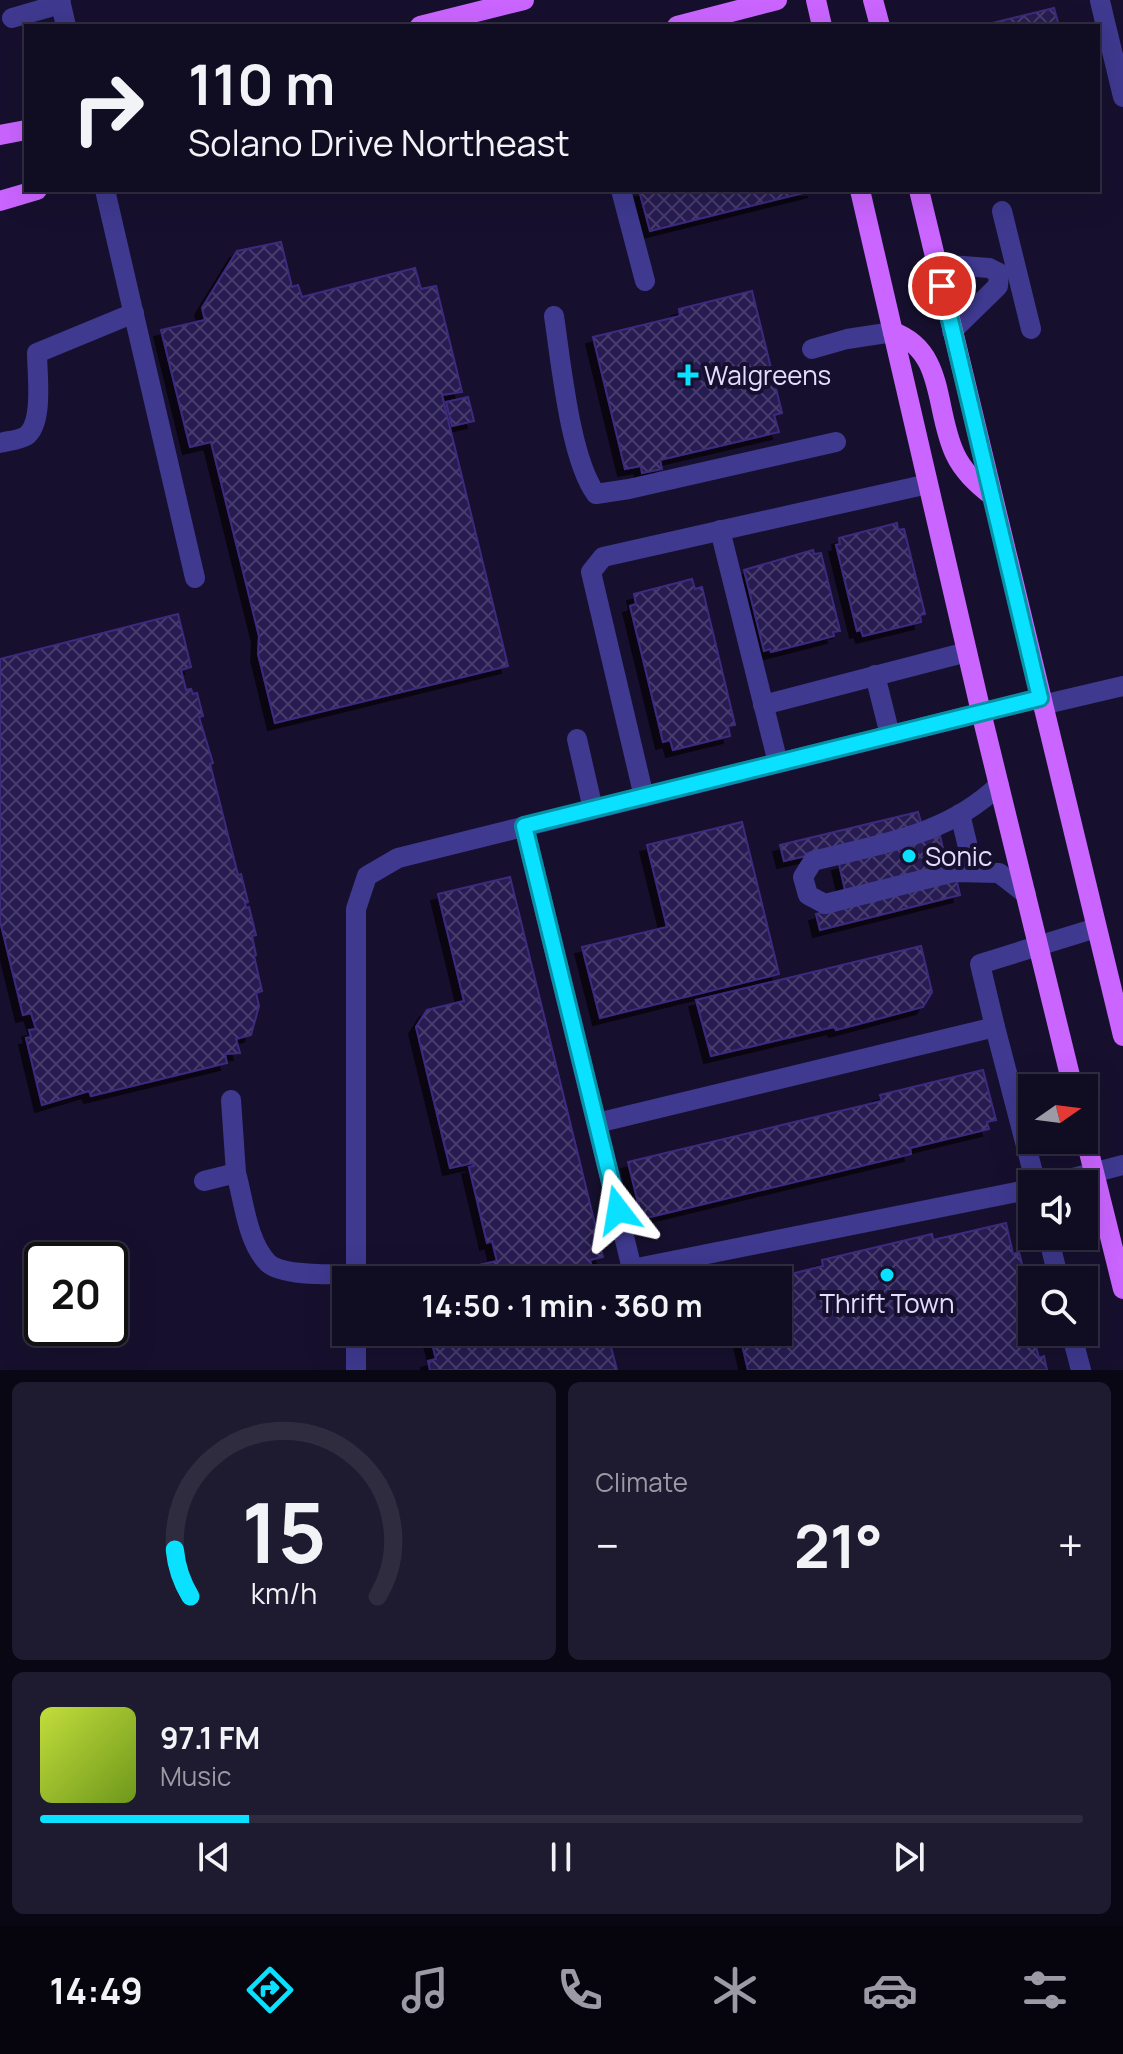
<!DOCTYPE html>
<html lang="en">
<head>
<meta charset="utf-8">
<style>
	:root { --surface:#100c22; --page:#1e1a2f; --text:#f1f3f6; --muted:#9c9ba5; --line:#302c40; --accent:#0ae0ff }
	body { margin:0; font-family:Manrope,sans-serif; background:var(--page); color:var(--text); height:100vh; display:flex; flex-direction:column; font-size:30px; white-space:nowrap }
	* { box-sizing:border-box; margin:0 }
	p { font-size:26px; color:var(--muted) }
	.icon { flex:none; width:44px; height:44px; fill:none; stroke:currentColor; stroke-width:2; stroke-linecap:round; stroke-linejoin:round }
	.map { position:relative; height:1370px; overflow:hidden }
	.sheet { display:flex; flex-direction:column; gap:12px; padding:12px; background:#090713; flex:1 }
	.sheet>* { flex:none }
	.banner { position:absolute; left:24px; top:24px; width:1076px; height:168px; border-radius:0px; box-shadow:0 8px 32px #0002,0 0 0 2px var(--line); background:#100c22; color:var(--text); overflow:hidden }
	.needle { width:52px; rotate:76deg }
	.controls { position:absolute; left:1018px; top:1074px; display:grid; gap:16px }
	.controls a { display:grid; place-items:center; width:80px; height:80px; border-radius:0px; background:var(--surface); box-shadow:0 8px 32px #0002,0 0 0 2px var(--line); font-size:40px }
	.speed { position:absolute; left:24px; top:1242px; display:flex; gap:16px; font-size:40px; font-weight:700; text-align:center }
	.speed>* { display:grid; place-content:center; width:104px; height:104px; border-radius:50%; background:var(--surface); box-shadow:0 8px 32px #0002,0 0 0 2px var(--line); line-height:1 }
	.speed .limit { border:4px solid #111; border-radius:12px; background:#fff; color:#111 }
	.pin { position:absolute; display:grid; place-items:center; width:68px; height:68px; color:#fff; margin:-34px; border:4px solid #fff; border-radius:50%; box-shadow:0 2px 8px #0007 }
	.me { position:absolute; width:88px; margin:-44px; rotate:346deg; stroke-linejoin:round; filter:drop-shadow(0 0 6px #0008) }
	.turn { display:flex; align-items:center; gap:28px; height:168px; padding:0 32px; font-size:36px }
	.turn .icon { width:104px; height:104px; stroke-width:2.5 }
	.turn b { display:block; font-size:56px; line-height:68px }
	.big { font-size:60px; font-weight:700; line-height:1.1 }
	.sheet .widget { flex:1; display:flex; flex-direction:column; justify-content:center; gap:12px; min-width:0; padding:0 28px; border-radius:12px; background:var(--page) }
	.sheet .dial { align-items:center; gap:0 }
	.dial svg { height:208px; overflow:visible; fill:none; stroke:var(--line); stroke-width:7; stroke-linecap:round; text-anchor:middle }
	.dial text { fill:var(--text); stroke:none }
	.song { display:flex; align-items:center; gap:24px }
	.cover { width:96px; height:96px; border-radius:12px; background:linear-gradient(135deg,hsl(70 70% 55%),hsl(80 70% 35%)) }
	.played { height:8px; border-radius:4px; background:linear-gradient(90deg,var(--accent) 20%,var(--line) 20%) }
	.keys { display:flex; justify-content:space-around; direction:ltr }
	.heat { display:flex; justify-content:space-between; align-items:center; font-size:44px; direction:ltr }
	.sheet .tiles { flex:1; display:grid; gap:12px; grid-template-columns:1fr 1fr }
	.widget:last-child { grid-column:span 2 }
	.trip { position:absolute; left:332px; top:1266px; width:460px; height:80px; border-radius:0px; background:var(--surface); box-shadow:0 8px 32px #0002,0 0 0 2px var(--line); font-weight:700; line-height:80px; text-align:center }
	.tabs { display:flex; height:128px; justify-content:space-around; align-items:center; background:#06050e; color:var(--muted) }
	.tabs .icon { width:56px; height:56px }
	.tabs .selected { color:var(--accent) }
	.tabs b { font-size:36px; color:var(--text) }
	.map>svg:first-child { display:block }
</style>
</head>
<body>
<div class="map">
<svg width="1123" height="1370" viewBox="0 0 1123 1370">
	<defs>
		<pattern id="building-cross-hatch" width="8" height="8" patternUnits="userSpaceOnUse" patternTransform="scale(2)"><rect width="8" height="8" fill="#271b51"/><path d="M0 0l8 8M0 8l8-8" fill="none" stroke="#463c6b"/></pattern>
		<filter id="shadow"><feDropShadow dx="-7" dy="7" stdDeviation="0" flood-color="#0009"/></filter>
	</defs>
	<rect width="100%" height="100%" fill="#16102e"/>
	<!-- building -->
	<g fill="url(#building-cross-hatch)" stroke="#3e2c7e" stroke-width="2" filter="url(#shadow)">
		<polygon points="1054,8 1059,26 984,26 984,25"/>
		<polygon points="639,190 815,190 650,231"/>
		<polygon points="281,242 292,287 298,285 302,297 415,268 421,289 436,286 462,392 442,395 508,666 275,723 258,654 259,636 211,442 190,447 161,330 205,320 202,308 237,251"/>
		<polygon points="752,291 782,413 774,415 779,432 660,460 662,469 642,473 641,466 625,469 593,337 680,316 679,309"/>
		<polygon points="468,397 474,421 452,426 446,402"/>
		<polygon points="897,523 898,530 904,529 925,614 920,615 921,622 863,636 861,630 857,631 836,545 840,544 839,538"/>
		<polygon points="813,550 814,554 821,553 840,631 833,632 834,636 771,652 770,649 764,651 744,570"/>
		<polygon points="692,579 695,589 702,587 735,725 728,726 730,736 673,750 670,740 663,742 630,606 636,604 634,594"/>
		<polygon points="178,614 191,667 181,670 186,690 191,689 193,694 197,693 203,716 199,717 213,763 210,764 238,875 241,874 248,902 245,903 246,908 249,907 256,935 252,936 256,955 254,956 262,991 256,993 259,1006 251,1035 236,1039 240,1053 225,1054 227,1063 91,1096 89,1091 42,1105 26,1038 31,1037 29,1030 36,1029 31,1013 23,1015 0,921 0,659"/>
		<polygon points="918,812 923,829 784,861 780,845"/>
		<polygon points="742,822 779,974 600,1018 582,947 667,927 647,845"/>
		<polygon points="940,836 948,869 845,890 839,864 908,847 907,844"/>
		<polygon points="510,877 603,1257 590,1260 595,1280 477,1280 474,1266 497,1261 492,1241 487,1243 469,1167 474,1166 473,1163 450,1168 416,1027 427,1010 464,1001 438,894"/>
		<polygon points="956,878 960,895 820,930 816,914"/>
		<polygon points="921,946 932,992 923,1007 836,1030 834,1027 711,1056 696,1000"/>
		<polygon points="983,1070 996,1120 987,1122 989,1129 910,1148 911,1154 642,1219 628,1162 882,1101 880,1095"/>
		<polygon points="1006,1223 1013,1254 1019,1252 1028,1288 1023,1290 1032,1332 1039,1358 1044,1356 1047,1370 748,1370 739,1332 778,1332 778,1280 767,1280 823,1266 822,1260 932,1234 933,1240"/>
		<polygon points="429,1332 607,1332 617,1370 430,1370 428,1361 436,1359"/>
	</g>
	<g fill="none" stroke-linecap="round" stroke-linejoin="round">
		<!-- minor -->
		<g stroke="#3f3990" stroke-width="20">
			<polyline points="60,0 66,26"/>
			<polyline points="1100,1 1123,97"/>
			<polyline points="12,18 61,4"/>
			<polyline points="105,190 195,578"/>
			<polyline points="621,190 645,281"/>
			<polyline points="1002,211 1031,329"/>
			<polyline points="936,264 989,268 999,273 998,286 952,331"/>
			<path d="M554,316C561,362 570,459 596,494L629,489L836,442"/>
			<polyline points="812,349 847,339 893,332"/>
			<path d="M0,443C7,441 20,440 26,436C44,423 37,373 37,353L134,313"/>
			<polyline points="720,530 778,763"/>
			<polyline points="875,675 890,735"/>
			<polyline points="763,705 967,652"/>
			<polyline points="1042,705 1123,686"/>
			<polyline points="577,739 593,809"/>
			<path d="M999,785C948,835 880,844 813,861L803,877L808,895L825,904L954,872L999,873L1026,894"/>
			<polyline points="644,797 591,572 603,557 928,484"/>
			<polyline points="960,814 974,872"/>
			<polyline points="524,826 632,1269 1032,1189"/>
			<polyline points="995,1027 1036,1184"/>
			<polyline points="231,1100 236,1173"/>
			<polyline points="597,1123 995,1027 980,964 1096,928"/>
			<path d="M204,1181L236,1173C244,1201 247,1242 268,1263C283,1277 335,1274 356,1274"/>
			<polyline points="1050,1184 1123,1165"/>
			<polyline points="1048,1236 1059,1280"/>
			<polyline points="356,1280 356,909 367,876 398,858 1040,698"/>
			<polyline points="1071,1332 1081,1370"/>
			<polyline points="356,1370 356,1332"/>
		</g>
		<!-- major -->
		<g stroke="#ca65ff" stroke-width="20">
			<polyline points="816,0 822,26"/>
			<polyline points="873,0 880,26"/>
			<polyline points="420,26 524,0"/>
			<polyline points="677,26 777,0"/>
			<polyline points="0,135 26,130"/>
			<polyline points="860,190 981,712 1073,1088"/>
			<polyline points="919,190 1123,1036"/>
			<polyline points="0,201 37,190"/>
			<path d="M893,332C946,351 934,410 955,454C963,471 976,483 991,495"/>
			<polyline points="1084,1132 1123,1289"/>
		</g>
	</g>
	<g fill="none" stroke-linecap="round" stroke-linejoin="round">
		<defs>
			<polyline id="route" points="618,1210 524,826 1040,698 942,286"/>
		</defs>
		<!-- route casing -->
		<use href="#route" stroke="#0692a6" stroke-width="20"/>
		<!-- route -->
		<use href="#route" stroke="#0ae0ff" stroke-width="14"/>
	</g>
	<!-- markers -->
	<g fill="#0ae0ff" stroke="#16102e" stroke-width="3">
		<path d="M684 363h8v8h8v8h-8v8h-8v-8h-8v-8h8z"/>
		<circle cx="909" cy="856" r="8"/>
		<circle cx="887" cy="1275" r="8"/>
	</g>
	<g text-anchor="middle" dominant-baseline="central" stroke-width="8" stroke-linejoin="round" paint-order="stroke">
		<!-- poi labels -->
		<g font-size="26" fill="#e3deff" stroke="#16102e" text-anchor="start">
			<text x="704" y="375">Walgreens</text>
			<text x="925" y="856">Sonic</text>
			<text x="887" y="1303" text-anchor="middle">Thrift Town</text>
		</g>
	</g>
</svg>
<div class="controls">
<a><svg class="needle" viewBox="-14 -14 28 28"><path d="M0-13l5 13h-10z" fill="#e53935"/><path d="M0 13l5-13h-10z" fill="#9c9ba5"/></svg></a>
<a><svg class="icon" aria-label="sound" viewBox="0 0 24 24"><path d="M4 9h4l5-4v14l-5-4H4zM17 9q2 3 0 6"/></svg></a>
<a><svg class="icon" aria-label="search" viewBox="0 0 24 24"><circle cx="10" cy="10" r="6"/><path d="M15 15l6 6"/></svg></a>
</div>
<div class="speed"><div class="limit">20</div></div>
<div class="pin" style="left:942px;top:286px;background:#d93025"><svg class="icon" aria-label="arrive" viewBox="0 0 24 24"><path d="M6 21V4h12l-3 4 3 4H6"/></svg></div>
<svg class="me" style="left:618px;top:1210px" viewBox="-20 -20 40 40"><path d="M0-17L14 15 0 8-14 15z" fill="#0ae0ff" stroke="#fff" stroke-width="4"/></svg>
<div class="trip">14:50 · 1 min · 360 m</div>
<div class="banner">
<div class="turn"><svg class="icon" aria-label="right" viewBox="0 0 24 24"><path d="M7 20v-9h11M14 6l5 5-5 5"/></svg><div><b>110 m</b>Solano Drive Northeast</div></div>
</div>
</div>
<section class="sheet">
<div class="tiles">
<div class="widget dial"><svg viewBox="0 0 100 80">
<path d="M14 69A42 42 0 1 1 86 69"/>
<path d="M14 69A42 42 0 0 1 8 51" stroke="#0ae0ff"/>
<text x="50" y="56" font-size="32" font-weight="700">15</text>
<text x="50" y="72" font-size="11">km/h</text>
</svg></div>
<div class="widget"><p>Climate</p>
<div class="heat"><a>−</a><b class="big">21°</b><a>+</a></div>
</div>
<div class="widget">
<div class="song"><i class="cover"></i><div><b>97.1 FM</b><p>Music</p></div></div>
<div class="played"></div>
<div class="keys"><svg class="icon" aria-label="previous" viewBox="0 0 24 24"><path d="M18 5L8 12l10 7zM5 5v14"/></svg><svg class="icon" aria-label="pause" viewBox="0 0 24 24"><path d="M8 5v14M16 5v14"/></svg><svg class="icon" aria-label="next" viewBox="0 0 24 24"><path d="M6 5l10 7-10 7zM19 5v14"/></svg></div>
</div>
</div>
</section>
<nav class="tabs">
<b>14:49</b>
<svg class="icon selected" aria-label="directions" viewBox="0 0 24 24"><path d="M12 3l9 9-9 9-9-9zM9 14v-3h6M13 9l2 2-2 2"/></svg>
<svg class="icon" aria-label="music" viewBox="0 0 24 24"><path d="M9 18V5l10-2v13"/><circle cx="6" cy="18" r="3"/><circle cx="16" cy="16" r="3"/></svg>
<svg class="icon" aria-label="phone" viewBox="0 0 24 24"><path d="M5 4h4l2 5-3 2q2 4 5 5l2-3 5 2v4C11 20 4 13 5 4z"/></svg>
<svg class="icon" aria-label="climate" viewBox="0 0 24 24"><path d="M12 3v18M4 7l16 10M4 17L20 7"/></svg>
<svg class="icon" aria-label="car" viewBox="0 0 24 24"><path d="M5 17H2v-5l4-1 3-4h7l3 4 3 1v5h-3M9 17h6M6 11h13"/><circle cx="7" cy="17" r="2"/><circle cx="17" cy="17" r="2"/></svg>
<svg class="icon" aria-label="filters" viewBox="0 0 24 24"><path d="M4 7h16M4 17h16"/><circle cx="9" cy="7" r="2"/><circle cx="15" cy="17" r="2"/></svg>
</nav>
</body>
</html>
